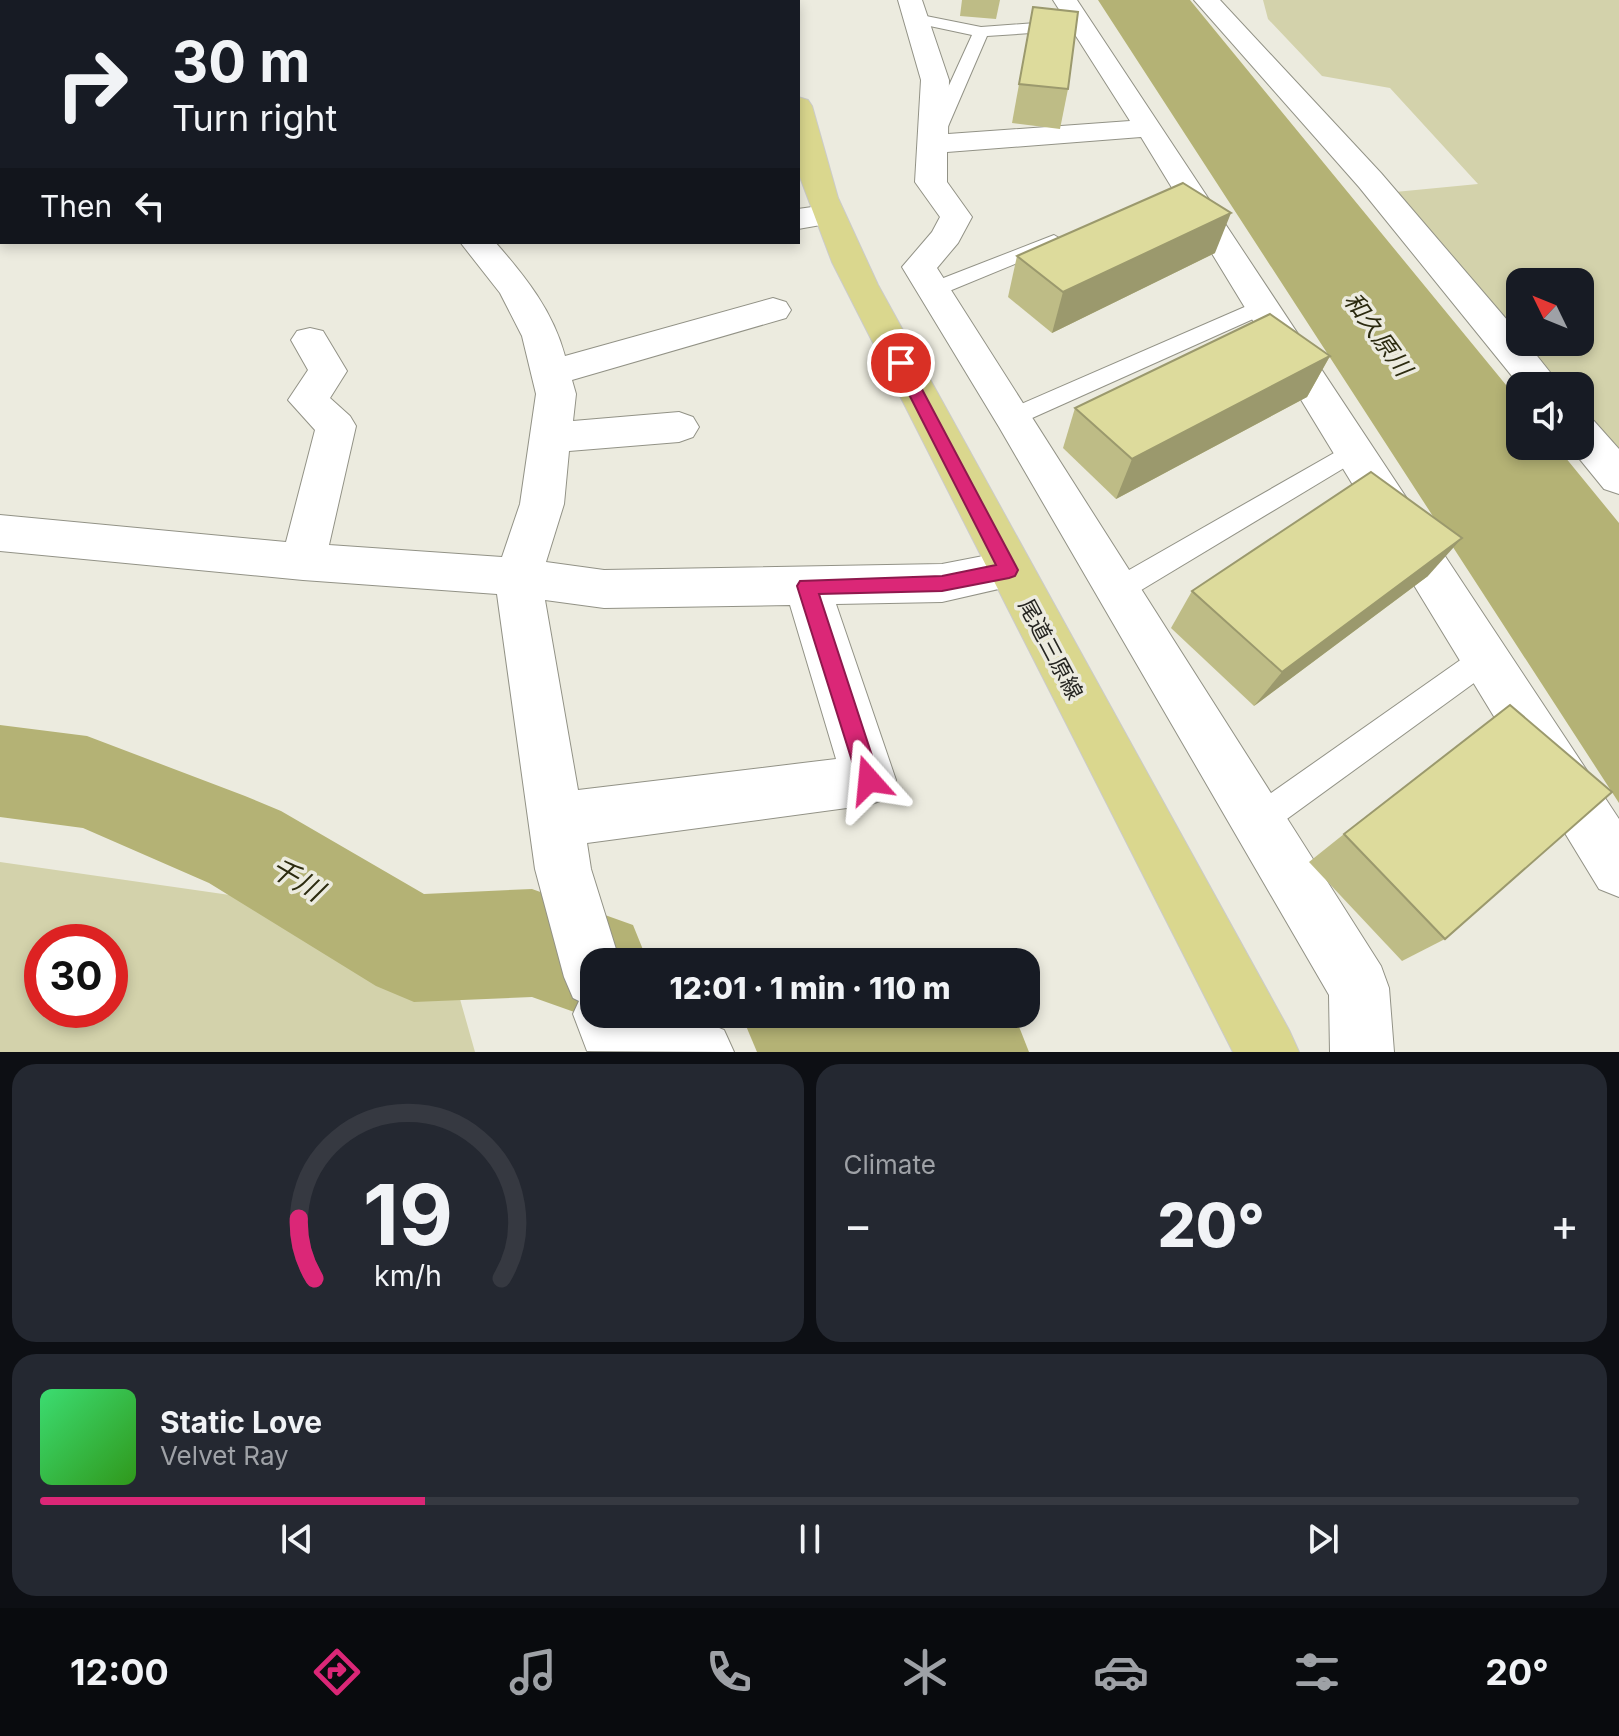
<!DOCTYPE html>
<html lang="en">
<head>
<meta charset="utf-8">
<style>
	:root { --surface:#171b24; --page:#242831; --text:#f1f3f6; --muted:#9ea1a6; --line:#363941; --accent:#db2777 }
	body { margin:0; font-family:Inter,"Noto Sans JP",sans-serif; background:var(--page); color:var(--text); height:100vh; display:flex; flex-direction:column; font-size:30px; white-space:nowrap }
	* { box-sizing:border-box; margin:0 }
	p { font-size:26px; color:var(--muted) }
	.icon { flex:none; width:44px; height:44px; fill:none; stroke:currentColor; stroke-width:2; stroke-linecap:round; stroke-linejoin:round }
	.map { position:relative; height:1052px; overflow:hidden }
	.side { display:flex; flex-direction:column; gap:12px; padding:12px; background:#0d0f14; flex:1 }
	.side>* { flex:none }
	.guide { position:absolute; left:0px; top:0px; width:800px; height:244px; box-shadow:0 4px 12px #0003; background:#171b24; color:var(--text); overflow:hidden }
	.needle { width:52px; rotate:313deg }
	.fabs { position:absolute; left:1506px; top:268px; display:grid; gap:16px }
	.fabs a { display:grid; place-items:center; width:88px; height:88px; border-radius:16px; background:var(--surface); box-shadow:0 4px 12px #0003; font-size:40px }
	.speed { position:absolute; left:24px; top:924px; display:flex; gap:16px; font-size:40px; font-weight:700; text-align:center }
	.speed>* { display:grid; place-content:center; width:104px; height:104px; border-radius:50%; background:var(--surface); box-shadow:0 4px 12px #0003; line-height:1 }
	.speed .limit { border:12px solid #d22; background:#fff; color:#111 }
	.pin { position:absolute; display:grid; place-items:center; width:68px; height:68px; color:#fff; margin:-34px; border:4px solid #fff; border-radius:50%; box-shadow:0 2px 8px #0007 }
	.me { position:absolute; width:88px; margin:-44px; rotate:342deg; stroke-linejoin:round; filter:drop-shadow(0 0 6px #0008) }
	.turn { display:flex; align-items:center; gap:28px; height:168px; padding:0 40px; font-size:36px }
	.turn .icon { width:104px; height:104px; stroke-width:2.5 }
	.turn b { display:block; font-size:56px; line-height:68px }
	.then { display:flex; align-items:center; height:76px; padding:0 40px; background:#0003; gap:16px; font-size:30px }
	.big { font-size:60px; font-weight:800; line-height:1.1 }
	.side .widget { flex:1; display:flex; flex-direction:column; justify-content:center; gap:12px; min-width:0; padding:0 28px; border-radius:24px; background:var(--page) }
	.side .dial { align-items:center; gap:0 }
	.dial svg { height:208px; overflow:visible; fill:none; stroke:var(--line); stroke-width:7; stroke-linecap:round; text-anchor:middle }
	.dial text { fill:var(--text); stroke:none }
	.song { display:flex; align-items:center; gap:24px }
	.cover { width:96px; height:96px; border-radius:12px; background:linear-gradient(135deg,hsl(140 70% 55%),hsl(110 70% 35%)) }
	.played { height:8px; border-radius:4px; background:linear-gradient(90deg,var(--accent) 25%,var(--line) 25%) }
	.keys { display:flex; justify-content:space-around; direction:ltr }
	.heat { display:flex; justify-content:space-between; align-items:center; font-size:44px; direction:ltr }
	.side .tiles { flex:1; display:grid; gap:12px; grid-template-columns:1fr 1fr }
	.widget:last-child { grid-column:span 2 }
	.trip { position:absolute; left:580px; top:948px; width:460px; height:80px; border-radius:24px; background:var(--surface); box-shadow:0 4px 12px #0003; font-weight:800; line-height:80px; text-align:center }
	.menu { display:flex; height:128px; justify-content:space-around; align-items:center; background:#090b0e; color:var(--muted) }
	.menu .icon { width:56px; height:56px }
	.menu .selected { color:var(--accent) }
	.menu b { font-size:36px; color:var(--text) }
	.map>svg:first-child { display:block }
</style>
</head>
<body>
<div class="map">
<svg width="1619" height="1052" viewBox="0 0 1619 1052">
	<rect width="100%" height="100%" fill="#ecebdf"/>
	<!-- green -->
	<g fill="#d3d2ab" fill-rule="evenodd">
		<polygon points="1263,0 1619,0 1619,453 1580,408 1580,386 1561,386 1523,342 1580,342 1580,282 1520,282 1520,338 1395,192 1478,184 1390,88 1322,76 1268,19"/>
		<path d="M0,862L439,925L475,1052H0ZM42,942H110V1010H42Z"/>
	</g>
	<!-- water -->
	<polygon fill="#b4b275" points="1098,0 1190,0 1520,402 1520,446 1556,446 1619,523 1619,803"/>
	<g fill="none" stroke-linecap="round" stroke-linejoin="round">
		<!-- river -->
		<g fill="#b4b275" fill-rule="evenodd">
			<polygon points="0,725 87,736 245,796 281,811 424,894 532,889 633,925 648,962 594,962 594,1014 605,1014 594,1019 532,997 414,1002 376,986 209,883 83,828 0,817"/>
			<polygon points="797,958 817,962 787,962"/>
			<polygon points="741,1014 1014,1014 1029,1052 757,1052"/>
		</g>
		<defs>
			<g id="lane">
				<polygon points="916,14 981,27 1062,21 1070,26 1062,31 987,36 943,138 934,143 925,138 972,35 911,22 911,16"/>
				<polygon points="1054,235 1064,241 1061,245 942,294 928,294 925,289 928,284"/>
				<polygon points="1263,299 1271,301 1274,306 1271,311 1021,423 1013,425 1005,423 1001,417 1005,411"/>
				<polygon points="1355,441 1364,444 1367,450 1364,456 1128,598 1118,601 1108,598 1104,590 1108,582"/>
				<polygon points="1486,645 1496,649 1500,658 1496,667 1269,832 1258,837 1247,832 1242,821 1247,810 1476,649"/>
			</g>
			<g id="street">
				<rect x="104" y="0" width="24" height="2"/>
				<polygon points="898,0 922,0 949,80 948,134 1130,121 1053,0 1077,0 1619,819 1619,897 1599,889 1141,137 947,152 947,182 972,217 958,243 937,268 1381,966 1389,988 1394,1052 1330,1052 1329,995 999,427 902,267 932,232 940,217 915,182 921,80"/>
				<polygon points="1194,0 1220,0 1381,173 1520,335 1520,342 1526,342 1561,386 1520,386 1359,187"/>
				<rect x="0" y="78" width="2" height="16"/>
				<polygon points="826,205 838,208 842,215 838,222 798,229 798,209"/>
				<path d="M460,242H495C525,276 553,311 565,356L773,298L786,302L791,310L786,318L572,380L576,394L573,421L679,412L693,417L699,427L693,437L679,442L569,451L564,504L546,562L604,570L942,564L1009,551L1025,557L1032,570L1025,583L942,602L836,604L896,780L888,798L869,805L587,843L591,869L620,962H594V1014C643,1014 678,1010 724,1030L734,1052L587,1051L573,1014L579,1001L573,998L564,977L535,869L497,594L303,580L0,551V515L286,542L315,430L288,400L308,370L291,340L297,331L310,328L323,331L347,371L330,398L350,416L356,426L329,545L502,557L520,504L536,394L522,336L500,293ZM545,600L604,608L790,605L836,759L578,790Z"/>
				<polygon points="1580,416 1594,421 1619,449 1619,494 1604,489 1569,446 1580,446"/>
			</g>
			<g id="primary">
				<rect x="769" y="0" width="24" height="2"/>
				<polygon points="798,97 808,100 812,106 838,198 878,285 1289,1030 1299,1052 1233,1052 832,262 798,172"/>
			</g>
		</defs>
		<!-- lane casing -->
		<use href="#lane" stroke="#929286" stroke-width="2"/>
		<!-- street casing -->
		<use href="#street" stroke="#929286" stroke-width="2"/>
		<!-- primary casing -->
		<use href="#primary" stroke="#cbcbca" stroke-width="2"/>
		<!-- lane -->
		<use href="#lane" fill="#fff" fill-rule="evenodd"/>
		<!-- street -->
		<use href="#street" fill="#fff" fill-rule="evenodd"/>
		<!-- primary -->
		<use href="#primary" fill="#dad78e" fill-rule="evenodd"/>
	</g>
	<!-- wall -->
	<g fill="#bebc86">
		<polygon points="962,0 1000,0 996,19 960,16"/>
		<polygon points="1033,7 1068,89 1060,129 1012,123"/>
		<polygon points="1215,253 1052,333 1008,297 1017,256"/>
		<polygon points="1330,356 1307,397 1116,499 1063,448 1075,408"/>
		<polygon points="1428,576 1254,706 1171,628 1192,591"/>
		<polygon points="1344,834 1445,939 1402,961 1309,862"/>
	</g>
	<!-- shaded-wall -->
	<g fill="#9b996d">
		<polygon points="1231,213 1215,253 1052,333 1063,292"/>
		<polygon points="1330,356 1307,397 1116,499 1132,459"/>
		<polygon points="1462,538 1428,576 1254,706 1282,672"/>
	</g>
	<!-- building -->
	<g fill="#dddb9c" stroke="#9b996d" stroke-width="2">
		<polygon points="1033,7 1078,12 1068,89 1019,84"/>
		<polygon points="1183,183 1231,213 1063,292 1017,256"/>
		<polygon points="1270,314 1330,356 1132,459 1075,408"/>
		<polygon points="1371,472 1462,538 1282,672 1192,591"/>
		<polygon points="1510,705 1612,792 1445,939 1344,834"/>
	</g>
	<!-- route -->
	<polygon fill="#db2777" stroke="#8e194d" stroke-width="2" points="901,358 908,363 1018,570 1015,576 1009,578 942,591 819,594 880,780 877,788 869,791 861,788 858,780 797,586 800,581 942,576 996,565 893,363"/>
	<g text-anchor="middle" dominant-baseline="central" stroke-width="7" stroke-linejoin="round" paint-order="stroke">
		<!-- street labels -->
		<g font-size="22" fill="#262622" stroke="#ecebdf">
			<text transform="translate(1051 649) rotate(62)">尾道三原線</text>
		</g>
		<!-- water labels -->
		<g font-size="24" font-style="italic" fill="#2c2b0f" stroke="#ecebdf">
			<text transform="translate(1378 334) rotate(54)">和久原川</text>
		</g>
		<!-- near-water labels -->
		<g font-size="28" font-style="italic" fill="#2c2b0f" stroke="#ecebdf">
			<text transform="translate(297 879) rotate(31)">千川</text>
		</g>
	</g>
</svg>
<div class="fabs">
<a><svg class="needle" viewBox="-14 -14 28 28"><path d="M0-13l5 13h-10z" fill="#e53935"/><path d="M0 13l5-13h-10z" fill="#9ea1a6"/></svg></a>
<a><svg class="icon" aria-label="sound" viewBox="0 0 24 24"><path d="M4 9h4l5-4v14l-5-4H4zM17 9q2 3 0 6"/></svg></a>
</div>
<div class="speed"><div class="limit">30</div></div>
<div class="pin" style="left:901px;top:363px;background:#d93025"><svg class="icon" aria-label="arrive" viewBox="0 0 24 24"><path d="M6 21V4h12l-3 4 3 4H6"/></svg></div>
<svg class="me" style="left:869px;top:780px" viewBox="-20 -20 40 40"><path d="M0-17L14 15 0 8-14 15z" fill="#db2777" stroke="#fff" stroke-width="4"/></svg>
<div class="trip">12:01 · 1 min · 110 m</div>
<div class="guide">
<div class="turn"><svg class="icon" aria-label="right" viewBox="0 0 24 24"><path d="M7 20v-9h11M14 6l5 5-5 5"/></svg><div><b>30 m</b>Turn right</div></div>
<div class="then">Then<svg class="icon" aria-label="left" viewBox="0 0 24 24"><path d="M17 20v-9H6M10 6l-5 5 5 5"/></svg></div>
</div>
</div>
<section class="side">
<div class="tiles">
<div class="widget dial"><svg viewBox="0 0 100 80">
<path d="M14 69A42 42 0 1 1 86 69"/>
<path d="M14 69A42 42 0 0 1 8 46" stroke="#db2777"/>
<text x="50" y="56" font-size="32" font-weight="700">19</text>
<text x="50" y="72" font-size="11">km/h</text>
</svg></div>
<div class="widget"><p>Climate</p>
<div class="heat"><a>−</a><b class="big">20°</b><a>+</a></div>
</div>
<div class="widget">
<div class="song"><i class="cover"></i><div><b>Static Love</b><p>Velvet Ray</p></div></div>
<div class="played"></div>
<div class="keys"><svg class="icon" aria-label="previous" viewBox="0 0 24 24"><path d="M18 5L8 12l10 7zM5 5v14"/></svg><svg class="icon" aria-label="pause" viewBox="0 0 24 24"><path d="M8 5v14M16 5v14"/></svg><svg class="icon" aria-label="next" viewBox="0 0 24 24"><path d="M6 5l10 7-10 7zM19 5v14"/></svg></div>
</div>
</div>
</section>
<nav class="menu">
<b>12:00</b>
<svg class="icon selected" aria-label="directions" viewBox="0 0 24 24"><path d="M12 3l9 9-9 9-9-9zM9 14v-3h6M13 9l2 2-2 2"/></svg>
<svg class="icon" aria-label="music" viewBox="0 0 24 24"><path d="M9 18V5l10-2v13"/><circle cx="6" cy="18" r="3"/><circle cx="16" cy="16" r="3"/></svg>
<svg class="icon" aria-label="phone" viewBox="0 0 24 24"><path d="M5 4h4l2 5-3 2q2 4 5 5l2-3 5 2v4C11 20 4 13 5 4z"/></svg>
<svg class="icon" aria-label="climate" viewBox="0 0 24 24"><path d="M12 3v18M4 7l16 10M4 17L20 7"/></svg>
<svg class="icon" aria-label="car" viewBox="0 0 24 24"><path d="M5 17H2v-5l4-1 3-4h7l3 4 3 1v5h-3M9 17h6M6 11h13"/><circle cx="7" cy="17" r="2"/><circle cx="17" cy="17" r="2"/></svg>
<svg class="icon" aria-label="filters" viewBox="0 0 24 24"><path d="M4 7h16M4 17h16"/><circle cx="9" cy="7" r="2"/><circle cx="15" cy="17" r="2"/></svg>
<b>20°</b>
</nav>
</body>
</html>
